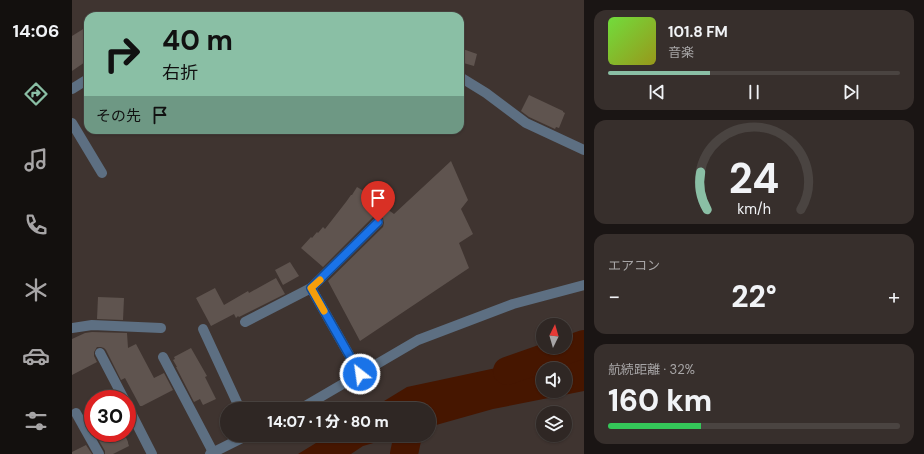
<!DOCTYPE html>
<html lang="ja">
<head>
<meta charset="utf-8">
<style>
	:root { --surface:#2f2724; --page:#372f2c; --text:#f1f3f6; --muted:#a7a5a6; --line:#4a4441; --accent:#8abfa5 }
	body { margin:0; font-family:"DM Sans","Noto Sans JP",sans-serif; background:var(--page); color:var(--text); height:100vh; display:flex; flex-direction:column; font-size:15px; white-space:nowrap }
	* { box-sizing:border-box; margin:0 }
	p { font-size:13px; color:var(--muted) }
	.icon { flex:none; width:22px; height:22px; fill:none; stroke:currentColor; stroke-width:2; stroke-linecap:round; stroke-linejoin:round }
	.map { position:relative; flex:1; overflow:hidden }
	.details { display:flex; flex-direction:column; gap:10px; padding:10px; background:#1a1514; width:340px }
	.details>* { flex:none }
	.hud { position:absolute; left:12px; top:12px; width:380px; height:122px; border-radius:12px; box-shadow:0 1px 3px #0004,0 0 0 1px var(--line); background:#8abfa5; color:#111; overflow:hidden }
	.needle { width:26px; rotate:5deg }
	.fabs { position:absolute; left:464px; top:318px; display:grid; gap:8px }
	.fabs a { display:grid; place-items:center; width:36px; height:36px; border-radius:50%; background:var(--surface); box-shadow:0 1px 3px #0004,0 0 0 1px var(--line); font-size:20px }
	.speed { position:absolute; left:12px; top:390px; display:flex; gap:8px; font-size:20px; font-weight:700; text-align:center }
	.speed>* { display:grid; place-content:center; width:52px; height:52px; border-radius:50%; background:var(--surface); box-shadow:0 1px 3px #0004,0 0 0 1px var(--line); line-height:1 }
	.speed .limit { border:6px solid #d22; background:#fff; color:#111 }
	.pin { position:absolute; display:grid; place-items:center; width:34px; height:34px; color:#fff; margin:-41px -17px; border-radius:50% 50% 50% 0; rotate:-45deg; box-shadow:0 0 4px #0007 }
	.pin .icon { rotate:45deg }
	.me { position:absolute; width:44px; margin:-22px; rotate:330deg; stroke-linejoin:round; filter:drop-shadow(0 0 3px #0008) }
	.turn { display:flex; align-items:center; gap:14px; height:84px; padding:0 12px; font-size:18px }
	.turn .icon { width:52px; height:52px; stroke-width:2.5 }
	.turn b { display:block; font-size:28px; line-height:34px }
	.then { display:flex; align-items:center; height:38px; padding:0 12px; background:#0003; gap:8px; font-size:15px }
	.big { font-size:30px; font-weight:800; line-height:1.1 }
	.details .card { flex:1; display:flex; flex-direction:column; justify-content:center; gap:6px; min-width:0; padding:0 14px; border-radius:12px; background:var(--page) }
	.details .dial { align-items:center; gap:0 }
	.dial svg { height:104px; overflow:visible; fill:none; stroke:var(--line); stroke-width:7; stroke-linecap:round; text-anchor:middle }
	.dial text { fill:var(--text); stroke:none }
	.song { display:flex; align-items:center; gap:12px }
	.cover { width:48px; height:48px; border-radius:6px; background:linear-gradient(135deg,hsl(100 70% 55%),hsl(60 70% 35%)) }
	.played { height:4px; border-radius:2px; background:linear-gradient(90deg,var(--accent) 35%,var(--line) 35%) }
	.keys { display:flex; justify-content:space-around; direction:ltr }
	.heat { display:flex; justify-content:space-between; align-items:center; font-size:22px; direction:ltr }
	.charge { height:6px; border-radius:3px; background:linear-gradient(90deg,#34c759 32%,var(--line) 0) }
	.trip { position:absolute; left:148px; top:402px; width:216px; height:40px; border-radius:20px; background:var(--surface); box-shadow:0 1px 3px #0004,0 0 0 1px var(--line); font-weight:800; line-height:40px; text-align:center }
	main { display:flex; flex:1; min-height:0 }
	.tab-bar { display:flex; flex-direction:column; width:72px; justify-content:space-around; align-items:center; background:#13100e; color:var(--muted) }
	.tab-bar .icon { width:28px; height:28px }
	.tab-bar .on { color:var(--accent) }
	.tab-bar b { font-size:18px; color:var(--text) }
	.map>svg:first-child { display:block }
</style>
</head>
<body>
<main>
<nav class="tab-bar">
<b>14:06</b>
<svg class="icon on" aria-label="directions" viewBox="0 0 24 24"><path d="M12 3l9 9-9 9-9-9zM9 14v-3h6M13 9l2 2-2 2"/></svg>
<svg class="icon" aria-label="music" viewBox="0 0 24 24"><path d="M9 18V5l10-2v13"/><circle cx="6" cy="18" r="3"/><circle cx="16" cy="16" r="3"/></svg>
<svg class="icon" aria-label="phone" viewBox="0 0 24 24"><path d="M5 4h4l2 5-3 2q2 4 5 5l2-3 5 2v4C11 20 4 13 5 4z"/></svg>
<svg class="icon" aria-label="climate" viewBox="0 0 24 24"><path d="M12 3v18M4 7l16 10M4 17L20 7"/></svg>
<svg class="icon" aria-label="car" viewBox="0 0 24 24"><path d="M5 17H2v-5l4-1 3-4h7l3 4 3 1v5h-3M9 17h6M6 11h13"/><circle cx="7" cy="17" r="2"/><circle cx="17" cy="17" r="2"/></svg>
<svg class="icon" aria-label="filters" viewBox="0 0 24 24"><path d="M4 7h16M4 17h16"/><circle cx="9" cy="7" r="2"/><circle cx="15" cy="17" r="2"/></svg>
</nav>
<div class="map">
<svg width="512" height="454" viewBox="0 0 512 454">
	<rect width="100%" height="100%" fill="#3f3430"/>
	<!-- water -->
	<g fill="#461600" fill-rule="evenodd">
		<path d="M512,349V391L421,409L357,427V409H299L335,387ZM471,369H493V391H471Z"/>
		<polygon points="257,435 329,435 291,446 279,454 226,454"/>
	</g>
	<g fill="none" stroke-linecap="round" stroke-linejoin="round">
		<!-- river -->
		<g stroke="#461600" stroke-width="28">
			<polyline points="435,371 512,344"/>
			<polyline points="332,454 336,435"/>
		</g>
	</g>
	<!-- building -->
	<g fill="#5f544f">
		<polygon points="16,26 16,60 0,71 0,36"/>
		<polygon points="388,48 405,54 402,66 388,62"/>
		<polygon points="457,95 491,111 491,112 493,113 487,128 484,127 483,129 457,117 449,111"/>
		<polygon points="379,161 396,200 389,209 401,234 387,243 397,268 288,341 256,281 311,227 312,223 311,218 307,216 304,216 301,217 251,267 229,248 239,237 240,238 245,232 246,233 251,227 253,229 274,202 279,195 280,195 285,187 305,199 304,201 322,214"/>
		<polygon points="218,262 227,276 211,285 203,270"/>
		<polygon points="204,278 213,294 167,317 166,316 164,318 162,314 139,326 124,298 143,288 152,305 176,291 177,293"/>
		<polygon points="26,297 52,298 51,320 25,319"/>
		<polygon points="20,332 55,333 56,348 64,344 82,378 92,373 101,390 70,406 68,406 53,378 49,380 34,350 32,348 29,347 25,347 22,352 22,356 25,362 0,375 0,339 13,333"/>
		<polygon points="119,348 135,376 133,377 144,399 131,405 128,399 122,402 104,367 105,367 101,360 103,359 102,357"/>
		<polygon points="38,433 52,433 56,442 56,443 57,446 41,454 33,454 33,451 26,439"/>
		<polygon points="14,445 20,454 0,454 0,452"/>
	</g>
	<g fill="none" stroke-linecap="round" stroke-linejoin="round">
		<!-- minor -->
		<g stroke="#5d6f82" stroke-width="10">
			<polyline points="388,77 414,93 454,123 512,150"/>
			<polyline points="0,89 16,79"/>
			<polyline points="0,123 30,173"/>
			<polyline points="173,322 239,288"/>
			<polyline points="0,328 20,325 89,328"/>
			<polyline points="131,329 168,409"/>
			<polyline points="28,353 52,399"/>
			<polyline points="91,357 141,452"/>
			<polyline points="288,374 239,288 306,222"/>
			<polyline points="55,405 80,454"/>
			<polyline points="228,409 346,340 441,304 512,285"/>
			<polyline points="4,413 27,454"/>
			<polyline points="138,454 176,435"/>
		</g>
	</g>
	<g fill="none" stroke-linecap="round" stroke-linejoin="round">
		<defs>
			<polyline id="route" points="288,374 239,288 306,222"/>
		</defs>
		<!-- route casing -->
		<use href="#route" stroke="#114b97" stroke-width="10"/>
		<!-- route -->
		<use href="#route" stroke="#1a73e8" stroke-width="7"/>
		<!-- slow -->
		<polyline stroke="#f59e0b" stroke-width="7" points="248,280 239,288 252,311"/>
	</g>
</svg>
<div class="fabs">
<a><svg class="needle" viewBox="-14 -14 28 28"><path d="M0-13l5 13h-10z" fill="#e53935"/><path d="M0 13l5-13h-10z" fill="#a7a5a6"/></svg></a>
<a><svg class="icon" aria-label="sound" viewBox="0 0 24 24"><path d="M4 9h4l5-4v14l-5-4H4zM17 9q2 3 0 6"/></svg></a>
<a><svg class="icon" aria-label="layers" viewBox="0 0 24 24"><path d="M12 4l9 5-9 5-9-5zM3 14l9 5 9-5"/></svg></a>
</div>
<div class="speed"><div class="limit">30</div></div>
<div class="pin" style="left:306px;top:222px;background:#d93025"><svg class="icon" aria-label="arrive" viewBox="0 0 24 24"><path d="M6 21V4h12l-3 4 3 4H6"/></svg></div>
<svg class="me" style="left:288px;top:374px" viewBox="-20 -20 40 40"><circle r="17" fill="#1a73e8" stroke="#fff" stroke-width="3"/><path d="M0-11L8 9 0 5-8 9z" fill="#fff"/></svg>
<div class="trip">14:07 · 1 分 · 80 m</div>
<div class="hud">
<div class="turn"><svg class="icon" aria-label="right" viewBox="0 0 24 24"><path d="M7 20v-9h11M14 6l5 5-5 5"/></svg><div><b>40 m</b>右折</div></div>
<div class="then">その先<svg class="icon" aria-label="arrive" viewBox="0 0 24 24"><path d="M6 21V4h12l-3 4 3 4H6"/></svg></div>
</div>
</div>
<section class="details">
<div class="card">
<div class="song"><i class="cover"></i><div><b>101.8 FM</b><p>音楽</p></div></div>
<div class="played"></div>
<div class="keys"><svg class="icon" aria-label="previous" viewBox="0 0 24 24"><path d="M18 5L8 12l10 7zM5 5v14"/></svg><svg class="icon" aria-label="pause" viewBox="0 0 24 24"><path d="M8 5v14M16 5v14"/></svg><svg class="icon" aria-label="next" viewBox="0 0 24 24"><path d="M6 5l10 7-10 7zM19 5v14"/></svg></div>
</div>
<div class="card dial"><svg viewBox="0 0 100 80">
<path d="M14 69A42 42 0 1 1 86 69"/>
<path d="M14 69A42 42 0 0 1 9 40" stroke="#8abfa5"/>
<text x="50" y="56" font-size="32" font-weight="700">24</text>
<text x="50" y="72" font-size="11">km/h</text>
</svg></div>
<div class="card"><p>エアコン</p>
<div class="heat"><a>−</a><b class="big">22°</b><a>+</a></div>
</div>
<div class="card"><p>航続距離 · 32%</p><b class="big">160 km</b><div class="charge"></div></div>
</section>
</main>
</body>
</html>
